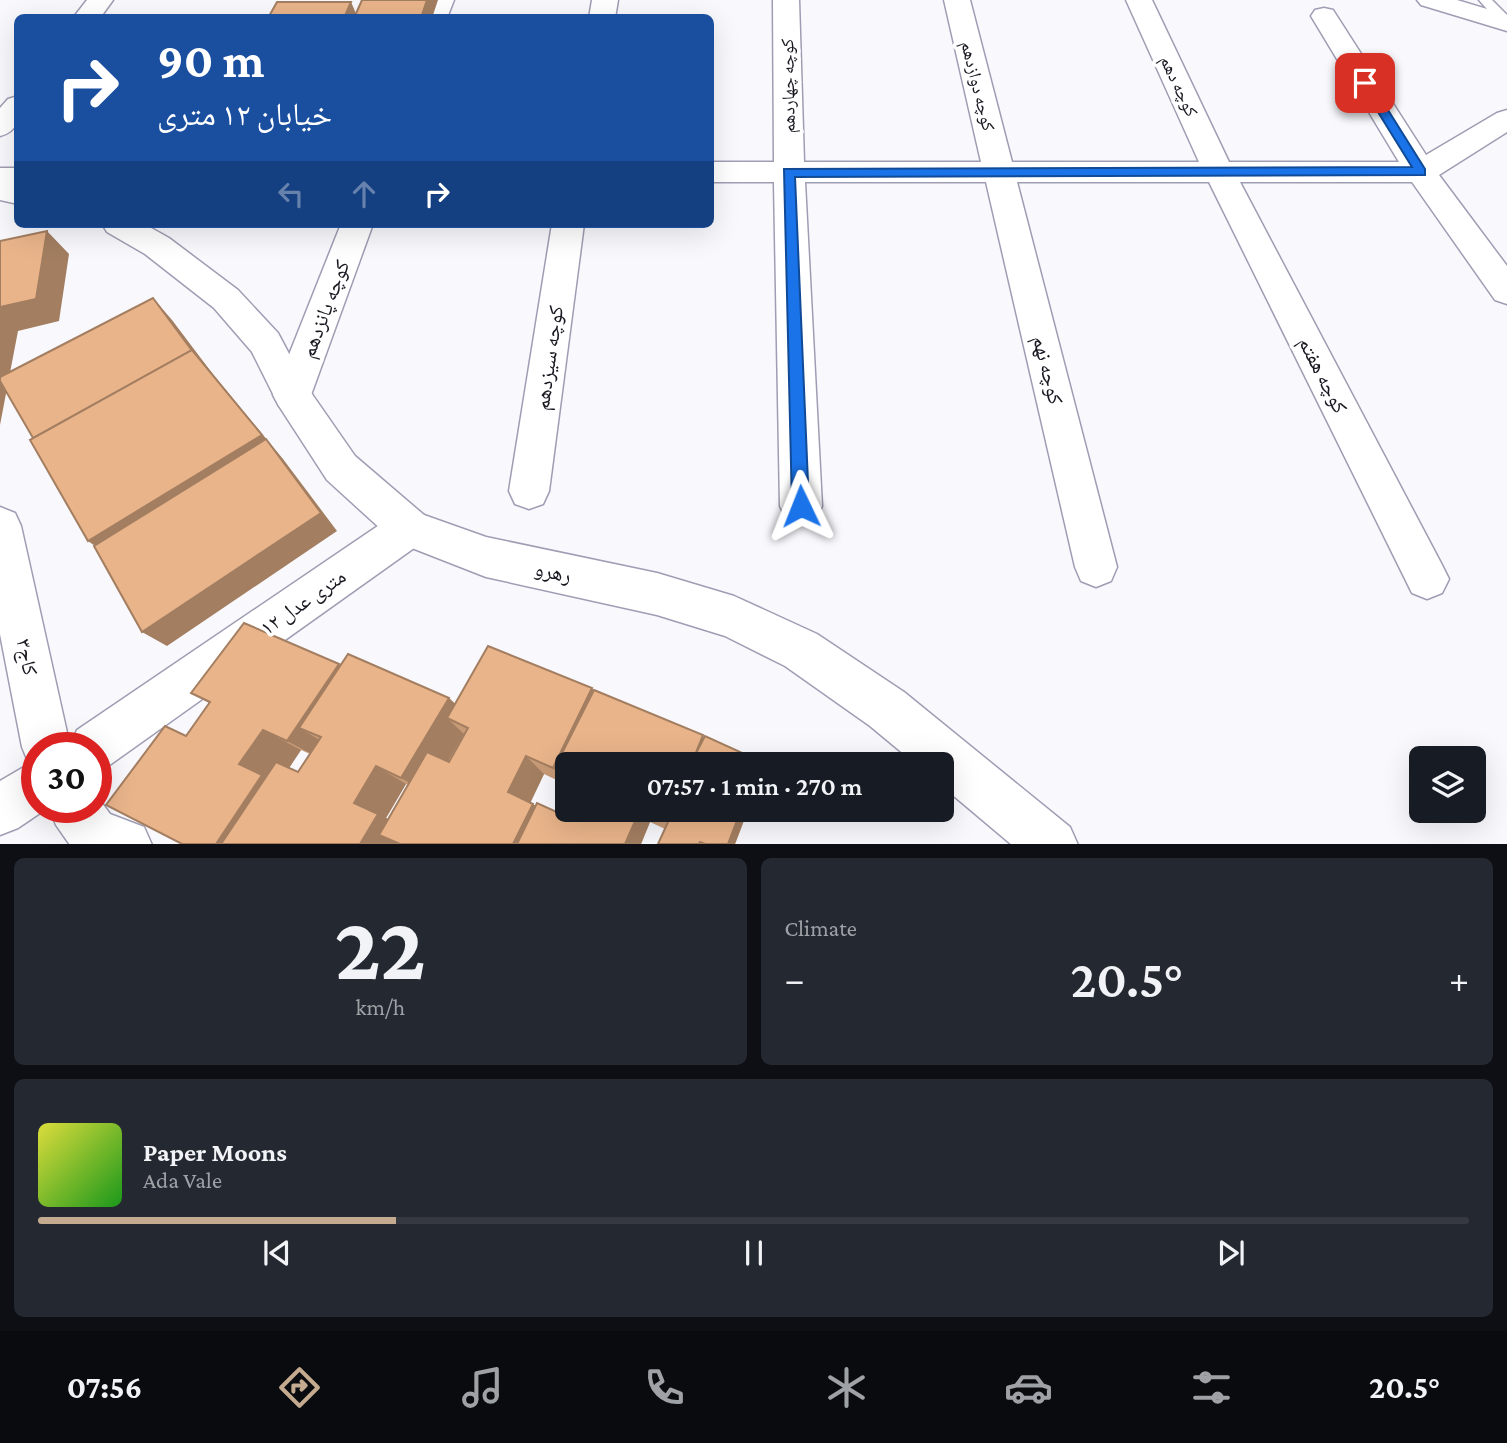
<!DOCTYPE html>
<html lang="en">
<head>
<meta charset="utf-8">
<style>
	:root { --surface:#171b24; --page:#242831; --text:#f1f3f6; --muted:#9ea1a6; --line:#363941; --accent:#c4aa8f }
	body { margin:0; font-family:"Crimson Pro","Noto Naskh Arabic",serif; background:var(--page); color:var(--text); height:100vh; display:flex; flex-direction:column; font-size:26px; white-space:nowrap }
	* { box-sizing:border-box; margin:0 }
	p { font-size:23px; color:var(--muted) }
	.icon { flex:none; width:38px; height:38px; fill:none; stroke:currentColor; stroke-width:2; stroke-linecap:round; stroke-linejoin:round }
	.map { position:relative; height:844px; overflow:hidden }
	.drawer { display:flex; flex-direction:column; gap:14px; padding:14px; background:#0d0f14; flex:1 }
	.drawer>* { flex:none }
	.guide { position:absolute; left:14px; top:14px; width:700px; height:214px; border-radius:10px; box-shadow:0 7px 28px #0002; background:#1a4fa0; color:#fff; overflow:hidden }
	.buttons { position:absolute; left:1409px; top:746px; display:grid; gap:14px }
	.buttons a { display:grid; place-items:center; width:77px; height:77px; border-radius:10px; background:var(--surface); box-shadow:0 7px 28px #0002; font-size:35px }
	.speed { position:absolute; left:21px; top:732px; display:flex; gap:14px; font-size:35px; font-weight:700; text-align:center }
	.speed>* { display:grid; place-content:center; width:91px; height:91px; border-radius:50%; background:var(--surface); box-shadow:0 7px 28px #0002; line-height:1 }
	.speed .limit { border:10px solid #d22; background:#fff; color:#111 }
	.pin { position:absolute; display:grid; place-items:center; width:60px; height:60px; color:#fff; margin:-30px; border-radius:14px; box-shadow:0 4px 10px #0006 }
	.me { position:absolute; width:77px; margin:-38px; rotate:358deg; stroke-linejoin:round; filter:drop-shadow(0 0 5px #0008) }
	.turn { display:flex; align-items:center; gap:24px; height:147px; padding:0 28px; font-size:32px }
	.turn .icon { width:91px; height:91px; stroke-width:2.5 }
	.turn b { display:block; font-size:49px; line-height:60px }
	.lanes { display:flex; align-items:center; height:66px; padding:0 28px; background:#0003; justify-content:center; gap:35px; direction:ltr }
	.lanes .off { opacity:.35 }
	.big { font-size:52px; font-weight:600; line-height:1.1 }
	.drawer .tile { flex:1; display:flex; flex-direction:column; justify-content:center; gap:10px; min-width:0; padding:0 24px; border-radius:10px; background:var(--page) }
	.drawer .dial { align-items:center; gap:0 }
	.dial b { font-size:91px; line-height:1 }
	.song { display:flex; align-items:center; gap:21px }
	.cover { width:84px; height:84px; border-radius:10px; background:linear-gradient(135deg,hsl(60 70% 55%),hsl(120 70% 35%)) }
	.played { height:7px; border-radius:4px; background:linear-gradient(90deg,var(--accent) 25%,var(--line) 25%) }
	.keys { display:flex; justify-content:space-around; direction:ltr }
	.heat { display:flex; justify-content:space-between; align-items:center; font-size:38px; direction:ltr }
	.drawer .tiles { flex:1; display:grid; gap:14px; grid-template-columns:1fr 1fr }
	.tile:last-child { grid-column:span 2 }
	.trip { position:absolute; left:555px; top:752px; width:399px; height:70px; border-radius:10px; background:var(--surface); box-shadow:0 7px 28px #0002; font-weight:600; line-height:70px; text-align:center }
	.menu { display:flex; height:112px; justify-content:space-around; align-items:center; background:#090b0e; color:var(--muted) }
	.menu .icon { width:49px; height:49px }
	.menu .current { color:var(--accent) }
	.menu b { font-size:32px; color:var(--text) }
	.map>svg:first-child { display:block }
</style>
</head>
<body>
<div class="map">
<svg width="1507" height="845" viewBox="0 0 1507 845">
	<rect width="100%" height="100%" fill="#f8f8fd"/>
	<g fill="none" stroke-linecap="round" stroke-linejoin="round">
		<defs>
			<polygon id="service" points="1479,0 1492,0 1507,15 1507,26 1501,25"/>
			<g id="minor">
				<polygon points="87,0 113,0 100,18 73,18"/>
				<polygon points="428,0 454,0 447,18 421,18"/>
				<polygon points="592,0 618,0 615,18 589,18"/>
				<polygon points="773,0 799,0 804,162 981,162 944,0 970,0 1012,162 1199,162 1126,0 1152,0 1229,162 1399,162 1311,16 1315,10 1324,8 1333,10 1426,155 1497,113 1507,110 1507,132 1439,175 1507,266 1507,304 1495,300 1412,182 1240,182 1442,565 1449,579 1442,593 1427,599 1412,593 1209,182 1017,182 1117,567 1111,581 1096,587 1081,581 1075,567 986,182 805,182 822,506 816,519 801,524 786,519 780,506 774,182 710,182 710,162 774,162"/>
				<path d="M18,96C18,115 21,131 0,136V108L8,99Z"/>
				<rect x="0" y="168" width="18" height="20"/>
				<polygon points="341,224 373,224 311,395 305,406 292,410 279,406 273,395"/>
				<polygon points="552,224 584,224 549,491 543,504 529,509 515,504 509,491"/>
				<polygon points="0,507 15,513 21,526 70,746 77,730 394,515 409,509 424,515 430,528 424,541 111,764 96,770 96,747 37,747 37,807 96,807 96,795 110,814 144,827 152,845 70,845 56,825 49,807 18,828 0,835 0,781 29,764 22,747 0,634"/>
			</g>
			<g id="tertiary">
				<polygon points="1417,0 1457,0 1507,15 1507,31 1421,5"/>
				<polygon points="0,178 18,182 18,204 0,200"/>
				<polygon points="102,224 144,224 169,238 238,290 278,333 305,384 355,456 424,515 486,537 657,573 734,596 817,634 904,692 1070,827 1078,845 1012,845 942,786 942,765 917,765 870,726 785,666 725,636 657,615 486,577 394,541 327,480 279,406 252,352 214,308 145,254 107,232"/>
			</g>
		</defs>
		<!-- service casing -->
		<use href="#service" stroke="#9f9db3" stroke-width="3"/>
		<!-- minor casing -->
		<use href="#minor" stroke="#9f9db3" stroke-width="3"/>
		<!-- tertiary casing -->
		<use href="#tertiary" stroke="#9f9db3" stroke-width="3"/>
		<!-- service -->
		<use href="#service" fill="#fff" fill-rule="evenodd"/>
		<!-- minor -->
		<use href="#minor" fill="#fff" fill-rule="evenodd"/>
		<!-- tertiary -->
		<use href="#tertiary" fill="#fff" fill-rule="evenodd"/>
	</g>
	<!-- wall -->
	<path fill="#c89b77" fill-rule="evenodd" d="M341,666L449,698L455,704L592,688L593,691L703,738L760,761L567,765V785L544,774L530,802L536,806L561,814L567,810H748L735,844H658L665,829L650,822L641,844H182L186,735L209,703L191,693ZM464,734H465L449,762H448ZM301,750L310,754L298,772L289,768ZM406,784L408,785L388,819L386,818Z"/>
	<!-- shaded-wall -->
	<g fill="#a37e61">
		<polygon points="427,0 438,0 432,18 421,18"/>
		<polygon points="351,2 358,18 344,18"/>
		<polygon points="47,231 69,254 59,321 18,331 0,425 0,307"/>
		<polygon points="153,298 172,320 215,377 283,459 337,531 167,646 142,632 119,563 88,541"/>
		<polygon points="339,664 369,688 321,737 299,728 332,747 323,760 287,741"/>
		<polygon points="592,688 604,711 555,767 567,781 567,784 553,768"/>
		<polygon points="449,698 472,720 447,718 464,734 429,794 401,778"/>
		<polygon points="263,730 301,750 289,768 268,844 216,844 239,764"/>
		<polygon points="526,756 544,774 528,808 508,792"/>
		<polygon points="376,766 406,784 386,818 409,828 400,844 360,844 354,803"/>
		<polygon points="533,804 551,819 538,844 513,844"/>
		<polygon points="640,810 643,810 650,822 641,844 625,844"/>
		<polygon points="741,810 748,810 735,844 728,844"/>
	</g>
	<!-- building -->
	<g fill="#e9b48a" stroke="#a37e61" stroke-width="2">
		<polygon points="362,0 427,0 421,18 354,18"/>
		<polygon points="277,2 351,2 344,18 268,18"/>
		<polygon points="47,231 36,299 0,307 0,241"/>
		<polygon points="153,298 196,356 192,350 33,438 0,381 0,377"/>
		<polygon points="192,350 262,435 88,541 30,440"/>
		<polygon points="266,439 321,513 142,632 94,546"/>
		<polygon points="244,623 339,664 287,741 263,730 239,764 262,775 216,844 182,844 106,805 165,726 186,736 210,702 191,693"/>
		<polygon points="488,646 592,688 553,768 526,756 508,792 533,804 513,844 400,844 379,835 427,752 449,762 468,728 447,718"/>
		<polygon points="348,654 449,698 401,778 376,766 354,803 378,814 360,844 221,844 276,762 298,772 321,737 299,728"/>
		<polygon points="594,690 703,735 695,755 705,736 760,761 759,765 567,765 567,772 555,767"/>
		<polygon points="567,801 567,810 640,810 625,844 517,844 537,803 561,814"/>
		<polygon points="648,810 741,810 728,844 705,844 700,842 699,844 658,844 669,820"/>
	</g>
	<!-- route -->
	<polygon fill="#1a73e8" stroke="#114b97" stroke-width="2" points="1365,79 1371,83 1425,169 1425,175 795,177 809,506 807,511 801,513 795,511 792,506 784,169 1412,167 1360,83"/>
	<g text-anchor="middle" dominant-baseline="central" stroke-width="7" stroke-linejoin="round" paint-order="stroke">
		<!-- far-street labels -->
		<g font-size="18" fill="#191821" stroke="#fff">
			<text transform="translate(788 86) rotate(-91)">کوچه چهاردهم</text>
			<text transform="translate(978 86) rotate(76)">کوچه دوازدهم</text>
			<text transform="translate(1179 86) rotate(65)">کوچه دهم</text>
		</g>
		<!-- street labels -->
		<g font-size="21" fill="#191821" stroke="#fff">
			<text transform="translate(325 309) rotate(-69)">کوچه پانزدهم</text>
			<text transform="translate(549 358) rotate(-82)">کوچه سیزدهم</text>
			<text transform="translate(1048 370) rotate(76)">کوچه نهم</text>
			<text transform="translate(1323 375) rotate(63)">کوچه هفتم</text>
			<text transform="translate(553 572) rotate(12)">رهرو</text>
			<text transform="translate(303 602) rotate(-35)">۱۲ متری عدل</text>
			<text transform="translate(27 657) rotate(78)">کاج۳</text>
		</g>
	</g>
</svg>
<div class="buttons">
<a><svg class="icon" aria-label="layers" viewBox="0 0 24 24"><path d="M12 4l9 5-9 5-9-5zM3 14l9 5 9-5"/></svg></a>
</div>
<div class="speed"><div class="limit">30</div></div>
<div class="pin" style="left:1365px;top:83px;background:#d93025"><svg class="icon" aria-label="arrive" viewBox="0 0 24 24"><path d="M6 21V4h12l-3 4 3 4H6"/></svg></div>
<svg class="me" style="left:801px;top:506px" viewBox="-20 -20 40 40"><path d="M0-17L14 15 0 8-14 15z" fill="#1a73e8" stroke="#fff" stroke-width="4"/></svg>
<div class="trip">07:57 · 1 min · 270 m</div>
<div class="guide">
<div class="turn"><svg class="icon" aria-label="right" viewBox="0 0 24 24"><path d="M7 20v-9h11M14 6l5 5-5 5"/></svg><div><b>90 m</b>خیابان ۱۲ متری</div></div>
<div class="lanes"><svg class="icon off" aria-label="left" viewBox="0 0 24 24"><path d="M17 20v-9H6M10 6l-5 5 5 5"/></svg><svg class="icon off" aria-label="ahead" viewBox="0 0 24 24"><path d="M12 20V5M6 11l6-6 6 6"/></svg><svg class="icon" aria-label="right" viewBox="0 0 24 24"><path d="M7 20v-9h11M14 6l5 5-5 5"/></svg></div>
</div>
</div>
<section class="drawer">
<div class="tiles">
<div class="tile dial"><b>22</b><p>km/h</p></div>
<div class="tile"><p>Climate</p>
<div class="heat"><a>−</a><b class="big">20.5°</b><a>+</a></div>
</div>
<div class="tile">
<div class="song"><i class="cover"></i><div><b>Paper Moons</b><p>Ada Vale</p></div></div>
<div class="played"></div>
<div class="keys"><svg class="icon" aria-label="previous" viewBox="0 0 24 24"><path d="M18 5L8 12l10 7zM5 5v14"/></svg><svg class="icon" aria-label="pause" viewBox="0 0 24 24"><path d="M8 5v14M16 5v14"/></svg><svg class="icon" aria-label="next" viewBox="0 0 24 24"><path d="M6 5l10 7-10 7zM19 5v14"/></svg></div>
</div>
</div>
</section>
<nav class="menu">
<b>07:56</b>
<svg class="icon current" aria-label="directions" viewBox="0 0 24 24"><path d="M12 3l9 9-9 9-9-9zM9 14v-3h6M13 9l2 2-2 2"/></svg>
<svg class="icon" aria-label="music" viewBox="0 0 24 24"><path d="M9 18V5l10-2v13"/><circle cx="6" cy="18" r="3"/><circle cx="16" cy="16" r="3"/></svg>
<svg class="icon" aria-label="phone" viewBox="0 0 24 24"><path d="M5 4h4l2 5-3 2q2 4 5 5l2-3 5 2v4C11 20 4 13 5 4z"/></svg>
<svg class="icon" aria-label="climate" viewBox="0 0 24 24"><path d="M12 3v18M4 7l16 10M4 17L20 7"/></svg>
<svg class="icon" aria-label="car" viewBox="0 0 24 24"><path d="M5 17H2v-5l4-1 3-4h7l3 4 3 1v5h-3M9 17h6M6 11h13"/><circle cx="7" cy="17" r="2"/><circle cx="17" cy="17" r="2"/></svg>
<svg class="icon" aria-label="filters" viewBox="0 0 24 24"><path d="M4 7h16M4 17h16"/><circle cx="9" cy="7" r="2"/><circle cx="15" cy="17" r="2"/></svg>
<b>20.5°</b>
</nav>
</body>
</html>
